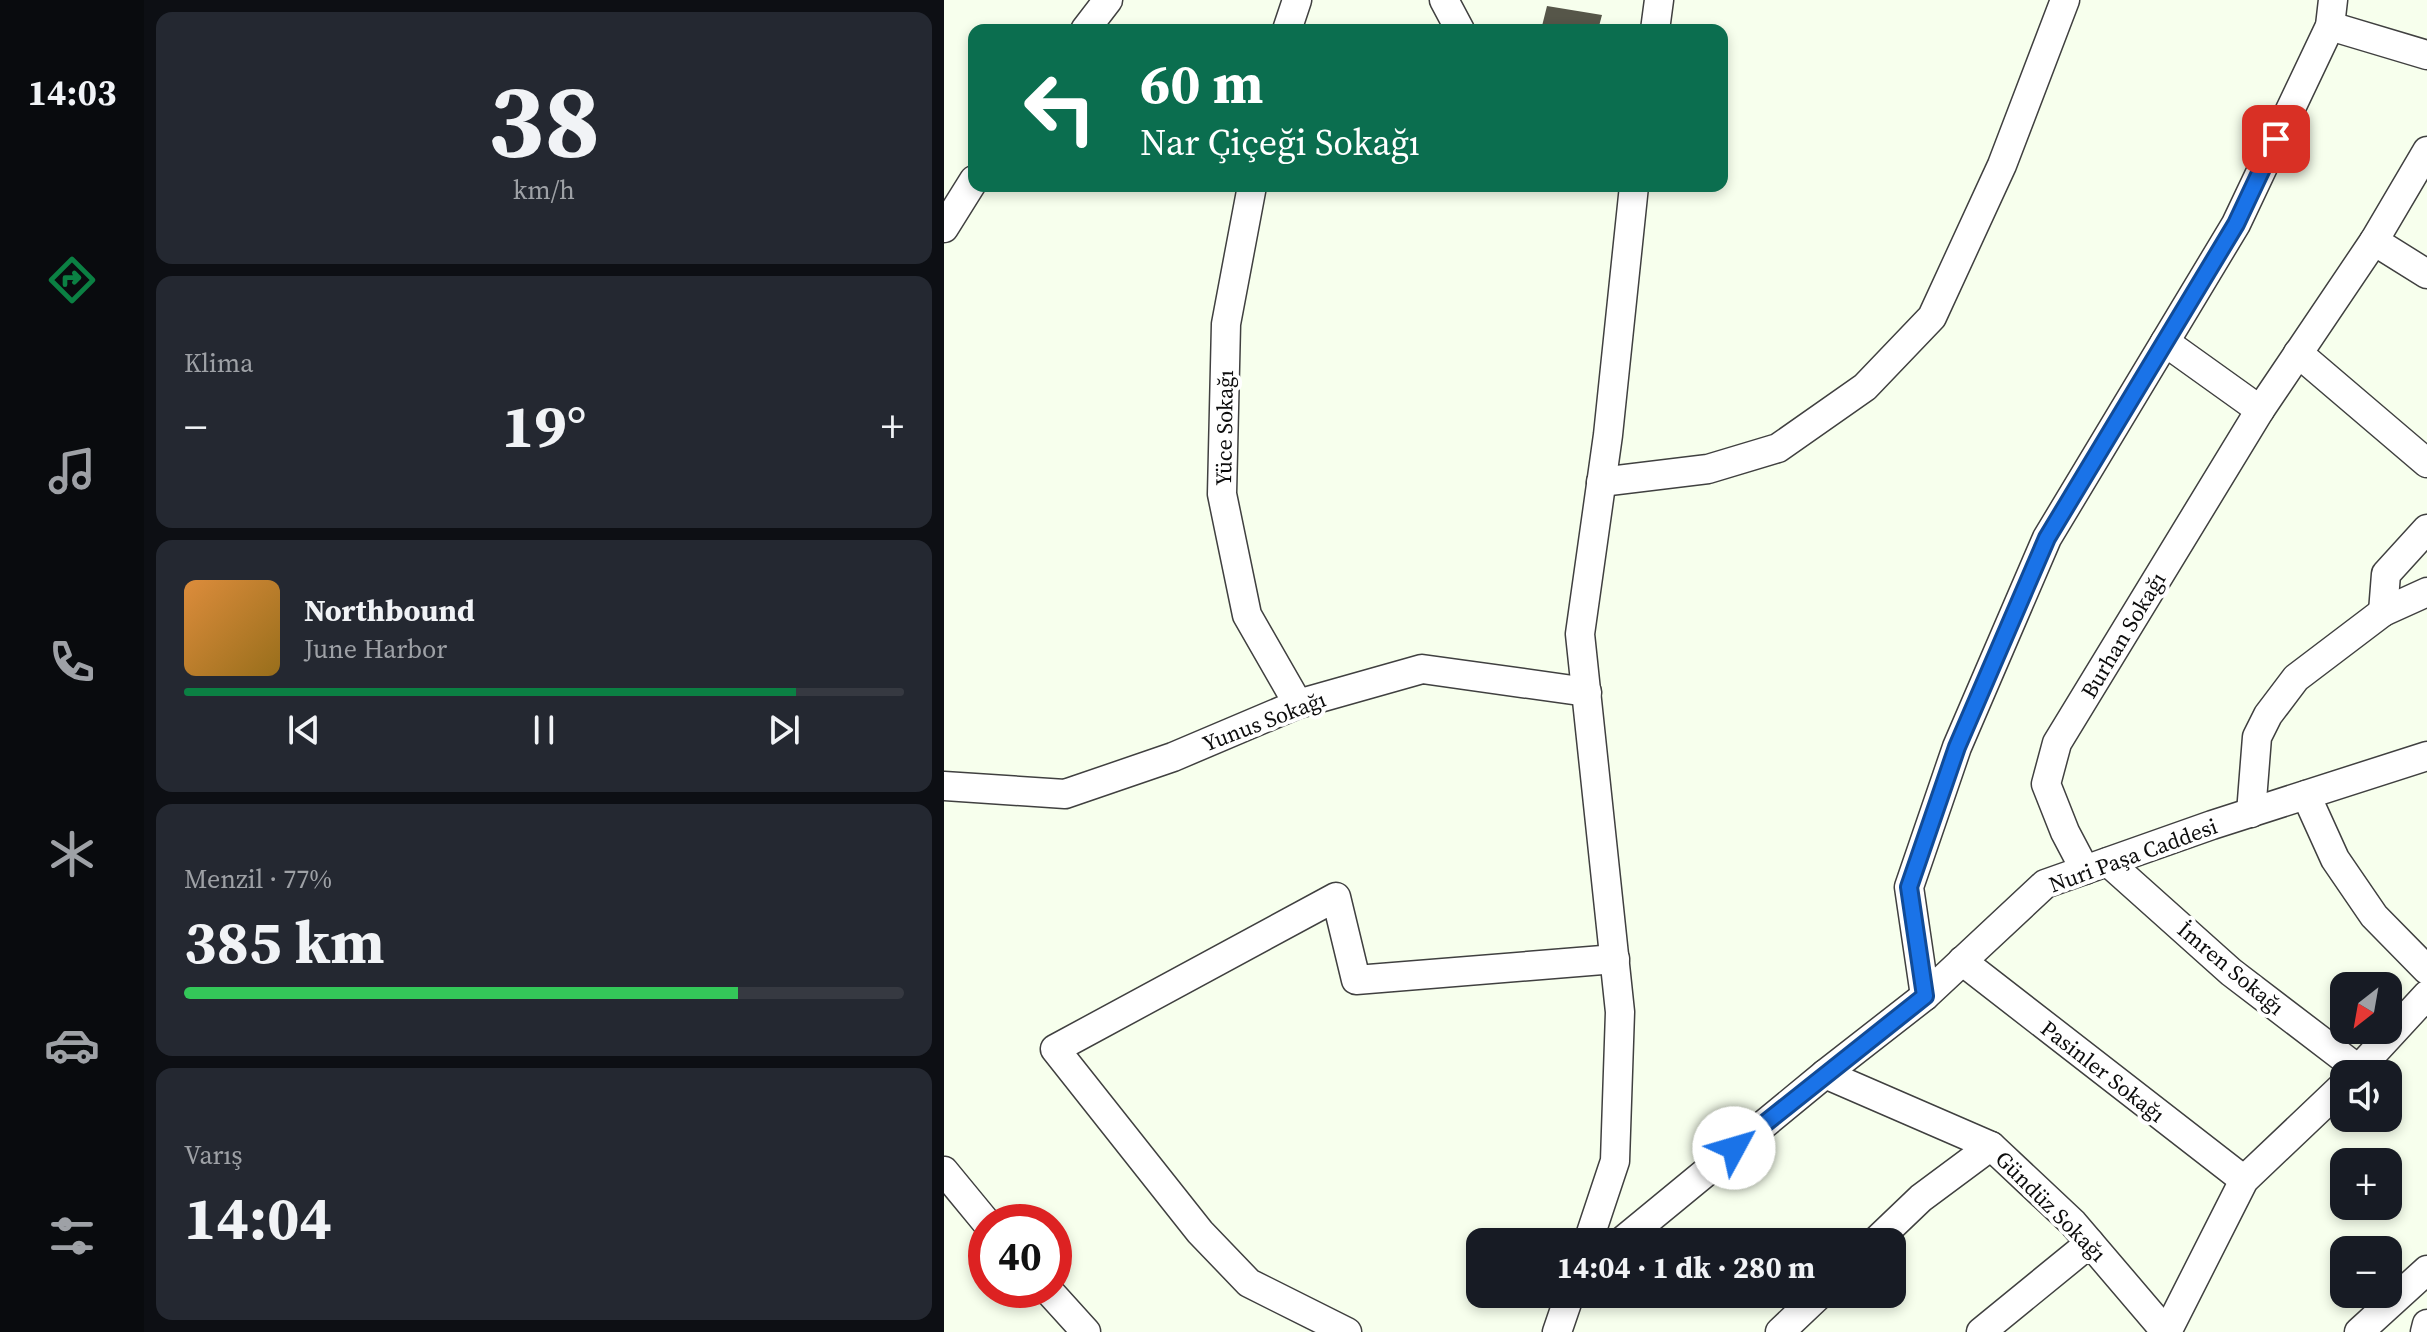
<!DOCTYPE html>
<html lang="tr">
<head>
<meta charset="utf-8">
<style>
	:root { --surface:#171b24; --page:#242831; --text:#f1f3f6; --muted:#9ea1a6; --line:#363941; --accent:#0b8043 }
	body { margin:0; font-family:"Source Serif 4",serif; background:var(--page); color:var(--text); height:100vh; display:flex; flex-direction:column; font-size:30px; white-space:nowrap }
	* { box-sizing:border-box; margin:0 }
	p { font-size:26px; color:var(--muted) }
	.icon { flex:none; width:44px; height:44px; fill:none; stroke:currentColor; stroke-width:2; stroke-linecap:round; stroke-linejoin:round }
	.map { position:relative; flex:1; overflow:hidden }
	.drawer { display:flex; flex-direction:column; gap:12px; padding:12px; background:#0d0f14; width:800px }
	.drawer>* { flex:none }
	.guide { position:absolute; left:24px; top:24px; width:760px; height:168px; border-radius:16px; box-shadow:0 4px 12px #0003; background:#0b6e4f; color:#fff; overflow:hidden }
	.needle { width:52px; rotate:211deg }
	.controls { position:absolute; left:1386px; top:972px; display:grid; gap:16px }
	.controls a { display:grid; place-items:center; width:72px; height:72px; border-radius:16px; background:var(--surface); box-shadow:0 4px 12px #0003; font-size:40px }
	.speed { position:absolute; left:24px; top:1204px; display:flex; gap:16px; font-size:40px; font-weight:700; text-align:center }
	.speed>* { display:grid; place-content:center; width:104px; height:104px; border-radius:50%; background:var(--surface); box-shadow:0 4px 12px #0003; line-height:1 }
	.speed .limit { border:12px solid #d22; background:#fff; color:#111 }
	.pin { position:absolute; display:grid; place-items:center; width:68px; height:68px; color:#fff; margin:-34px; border-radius:16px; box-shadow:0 4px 12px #0006 }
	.me { position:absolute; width:88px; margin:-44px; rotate:51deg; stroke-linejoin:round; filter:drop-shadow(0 0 6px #0008) }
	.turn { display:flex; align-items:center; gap:28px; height:168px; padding:0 40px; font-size:36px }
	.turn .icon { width:104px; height:104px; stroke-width:2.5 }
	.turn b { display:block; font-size:56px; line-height:68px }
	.big { font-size:60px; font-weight:700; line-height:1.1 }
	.drawer .card { flex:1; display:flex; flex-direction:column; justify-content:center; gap:12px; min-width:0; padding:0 28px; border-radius:16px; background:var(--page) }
	.drawer .dial { align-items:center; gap:0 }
	.dial b { font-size:104px; line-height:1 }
	.song { display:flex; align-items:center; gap:24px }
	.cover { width:96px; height:96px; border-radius:12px; background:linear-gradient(135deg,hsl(30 70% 55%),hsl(40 70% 35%)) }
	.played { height:8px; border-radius:4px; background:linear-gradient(90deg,var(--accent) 85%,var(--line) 85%) }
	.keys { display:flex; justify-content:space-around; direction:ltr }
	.heat { display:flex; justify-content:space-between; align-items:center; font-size:44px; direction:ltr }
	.charge { height:12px; border-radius:6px; background:linear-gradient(90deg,#34c759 77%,var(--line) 0) }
	.trip { position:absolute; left:522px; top:1228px; width:440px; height:80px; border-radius:16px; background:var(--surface); box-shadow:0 4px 12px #0003; font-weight:700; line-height:80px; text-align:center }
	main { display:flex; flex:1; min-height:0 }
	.tabs { display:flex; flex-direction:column; width:144px; justify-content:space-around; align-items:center; background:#090b0e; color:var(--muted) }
	.tabs .icon { width:56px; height:56px }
	.tabs .active { color:var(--accent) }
	.tabs b { font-size:36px; color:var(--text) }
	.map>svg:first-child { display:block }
</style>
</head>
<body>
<main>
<nav class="tabs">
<b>14:03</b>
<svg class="icon active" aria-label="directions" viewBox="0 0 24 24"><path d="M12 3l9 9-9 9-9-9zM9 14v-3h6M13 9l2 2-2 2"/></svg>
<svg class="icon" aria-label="music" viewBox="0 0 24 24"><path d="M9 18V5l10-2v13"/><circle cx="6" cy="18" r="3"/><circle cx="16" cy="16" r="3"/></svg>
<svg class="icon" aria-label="phone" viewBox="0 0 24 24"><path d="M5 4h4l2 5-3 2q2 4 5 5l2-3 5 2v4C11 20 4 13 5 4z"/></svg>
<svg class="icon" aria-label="climate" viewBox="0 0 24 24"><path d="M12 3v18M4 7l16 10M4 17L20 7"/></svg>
<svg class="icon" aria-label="car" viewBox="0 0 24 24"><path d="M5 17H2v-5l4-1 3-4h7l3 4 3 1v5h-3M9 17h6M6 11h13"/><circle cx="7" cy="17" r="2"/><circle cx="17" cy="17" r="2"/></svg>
<svg class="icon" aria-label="filters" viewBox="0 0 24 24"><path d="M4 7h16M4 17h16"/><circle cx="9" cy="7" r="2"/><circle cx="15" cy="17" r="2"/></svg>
</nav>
<section class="drawer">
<div class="card dial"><b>38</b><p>km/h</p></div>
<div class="card"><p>Klima</p>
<div class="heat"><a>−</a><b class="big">19°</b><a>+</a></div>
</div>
<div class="card">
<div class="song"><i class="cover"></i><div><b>Northbound</b><p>June Harbor</p></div></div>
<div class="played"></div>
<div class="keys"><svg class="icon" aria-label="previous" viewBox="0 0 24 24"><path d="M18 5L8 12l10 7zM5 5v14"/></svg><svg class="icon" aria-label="pause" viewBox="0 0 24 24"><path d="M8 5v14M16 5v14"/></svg><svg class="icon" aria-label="next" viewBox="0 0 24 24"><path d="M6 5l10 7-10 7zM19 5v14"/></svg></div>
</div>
<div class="card"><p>Menzil · 77%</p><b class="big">385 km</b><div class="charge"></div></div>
<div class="card"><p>Varış</p><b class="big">14:04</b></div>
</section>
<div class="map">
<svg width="1483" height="1332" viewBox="0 0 1483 1332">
	<rect width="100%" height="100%" fill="#f7ffed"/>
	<!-- building -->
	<polygon fill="#565649" points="603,6 658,15 654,30 597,30"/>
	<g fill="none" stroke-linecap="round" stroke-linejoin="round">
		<defs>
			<g id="minor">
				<polyline points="500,0 516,30"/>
				<polyline points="1386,26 1483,55"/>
				<polyline points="141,30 164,0"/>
				<polyline points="343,30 353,0"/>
				<polyline points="711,30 715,0"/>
				<polyline points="308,186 282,324 278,494 303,615 354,704"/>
				<polyline points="0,228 30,180"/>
				<polyline points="1430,241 1483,274"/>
				<polyline points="1221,342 1316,410 1430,241 1483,151"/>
				<polyline points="1354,353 1483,463"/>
				<polyline points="657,482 764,469 834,448 921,387 988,317 1058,165 1121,0"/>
				<polyline points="1439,612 1442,574 1483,529"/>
				<polyline points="0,786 121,794 229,757 354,704 478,669 643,692"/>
				<polyline points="1362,795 1391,859 1430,916 1483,970"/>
				<polyline points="1307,813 1313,737 1324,715 1352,678 1439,612 1483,592"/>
				<polyline points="1164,862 1287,972 1414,1069"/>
				<polyline points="1141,870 1121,832 1102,784 1113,743 1316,410"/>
				<polyline points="1018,961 1300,1180"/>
				<polyline points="981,996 965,887 1013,747 1103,538 1292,224 1386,26 1389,0"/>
				<polyline points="881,1074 1047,1146 1129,1223 1222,1332"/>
				<polyline points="1410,1074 1483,995"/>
				<polyline points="0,1171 42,1222"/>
				<polyline points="644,1242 671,1161 676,1012 636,634 664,435 690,186"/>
				<polyline points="677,1242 881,1074 981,996 1101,884 1268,825 1483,756"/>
				<polyline points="931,1242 977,1198 1047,1146"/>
				<polyline points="104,1290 142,1332"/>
				<polyline points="403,1332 305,1283 256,1232 111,1049 392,897 412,980 671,959"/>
				<polyline points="613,1332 626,1294"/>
				<polyline points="836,1332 876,1294"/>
				<polyline points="1037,1332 1146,1243"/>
				<polyline points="1223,1332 1300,1180 1400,1085"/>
				<polyline points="1415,1332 1483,1270"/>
				<polyline points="1481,1332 1483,1324"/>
			</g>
		</defs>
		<!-- minor casing -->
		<use href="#minor" stroke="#404040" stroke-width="31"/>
		<!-- minor -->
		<use href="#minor" stroke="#fff" stroke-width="28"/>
	</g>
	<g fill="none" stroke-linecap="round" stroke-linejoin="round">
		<defs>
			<polyline id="route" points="790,1148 981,996 965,887 1013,747 1103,538 1292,224 1332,139"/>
		</defs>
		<!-- route casing -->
		<use href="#route" stroke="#114b97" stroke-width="20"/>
		<!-- route -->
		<use href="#route" stroke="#1a73e8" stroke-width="14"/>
	</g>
	<g text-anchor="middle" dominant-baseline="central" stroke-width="8" stroke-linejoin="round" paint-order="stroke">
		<!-- street labels -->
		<g font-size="22" fill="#0d0d0d" stroke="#fff">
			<text transform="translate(280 428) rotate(-89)">Yüce Sokağı</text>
			<text transform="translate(1179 635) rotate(-59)">Burhan Sokağı</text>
			<text transform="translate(320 721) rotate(-21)">Yunus Sokağı</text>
			<text transform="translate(1189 855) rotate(-20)">Nuri Paşa Caddesi</text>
			<text transform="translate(1287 968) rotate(40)">İmren Sokağı</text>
			<text transform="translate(1159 1071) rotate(38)">Pasinler Sokağı</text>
			<text transform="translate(1107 1206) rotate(45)">Gündüz Sokağı</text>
		</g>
	</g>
</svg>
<div class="controls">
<a><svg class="needle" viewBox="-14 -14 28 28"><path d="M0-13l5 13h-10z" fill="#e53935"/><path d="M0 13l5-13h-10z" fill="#9ea1a6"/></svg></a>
<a><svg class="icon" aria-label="sound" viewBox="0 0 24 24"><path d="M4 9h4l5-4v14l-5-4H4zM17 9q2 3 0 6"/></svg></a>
<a>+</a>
<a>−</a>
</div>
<div class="speed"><div class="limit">40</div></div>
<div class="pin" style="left:1332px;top:139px;background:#d93025"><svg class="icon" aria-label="arrive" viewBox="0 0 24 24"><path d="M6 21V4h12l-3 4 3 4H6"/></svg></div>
<svg class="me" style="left:790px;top:1148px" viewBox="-20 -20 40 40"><circle r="19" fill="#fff"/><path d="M0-13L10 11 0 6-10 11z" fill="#1a73e8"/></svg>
<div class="trip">14:04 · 1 dk · 280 m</div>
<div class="guide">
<div class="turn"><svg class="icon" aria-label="left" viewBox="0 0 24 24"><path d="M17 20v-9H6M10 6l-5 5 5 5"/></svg><div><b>60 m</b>Nar Çiçeği Sokağı</div></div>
</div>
</div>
</main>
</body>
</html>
